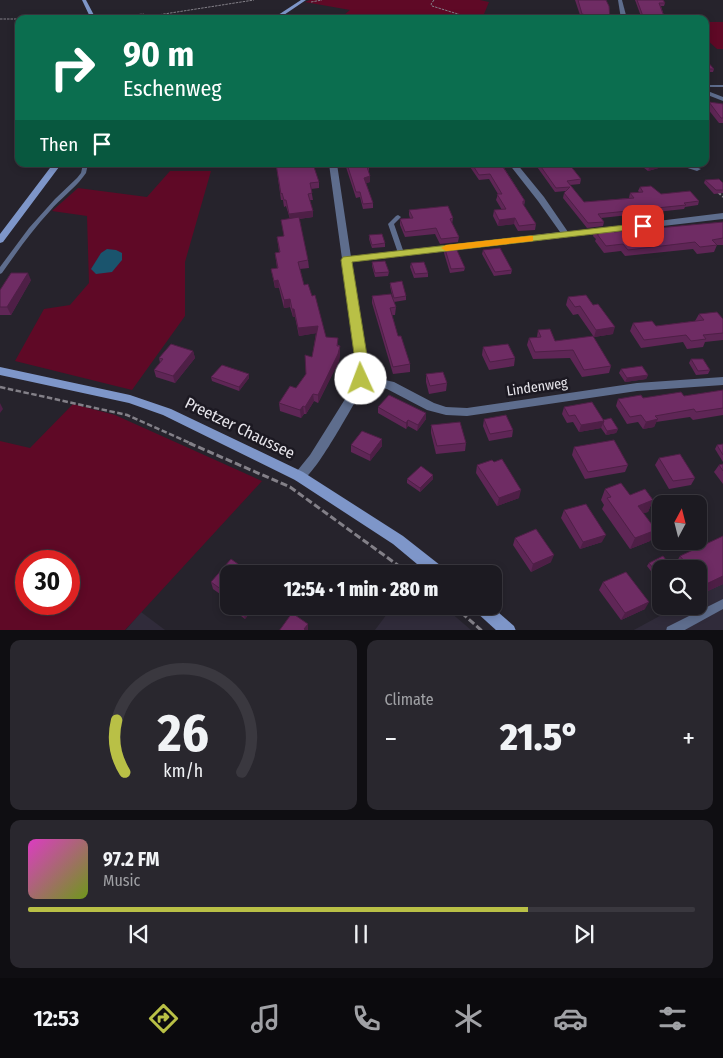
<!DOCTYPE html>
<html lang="en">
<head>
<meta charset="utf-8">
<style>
	:root { --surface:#1c1a21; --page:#29272e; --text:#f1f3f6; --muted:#a0a1a5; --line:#3a383f; --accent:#b9c046 }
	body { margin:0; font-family:"Fira Sans Condensed",sans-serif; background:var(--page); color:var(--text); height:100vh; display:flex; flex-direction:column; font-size:19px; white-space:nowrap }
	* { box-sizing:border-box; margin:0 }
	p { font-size:16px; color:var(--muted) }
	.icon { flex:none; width:28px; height:28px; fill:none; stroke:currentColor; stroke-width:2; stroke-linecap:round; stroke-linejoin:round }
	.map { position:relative; height:630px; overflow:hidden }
	.panel { display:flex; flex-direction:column; gap:10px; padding:10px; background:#0f0e12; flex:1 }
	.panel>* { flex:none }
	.hud { position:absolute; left:15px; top:15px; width:694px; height:152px; border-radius:10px; box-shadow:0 2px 8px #0003,0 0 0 1px var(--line); background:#0b6e4f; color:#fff; overflow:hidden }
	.needle { width:32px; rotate:7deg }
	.controls { position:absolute; left:652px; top:495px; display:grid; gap:10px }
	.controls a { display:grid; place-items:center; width:55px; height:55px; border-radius:10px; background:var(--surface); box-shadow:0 2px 8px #0003,0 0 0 1px var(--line); font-size:25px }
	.speed { position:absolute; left:15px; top:550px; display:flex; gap:10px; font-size:25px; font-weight:700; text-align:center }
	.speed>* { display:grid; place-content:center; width:65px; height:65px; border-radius:50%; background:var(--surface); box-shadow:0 2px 8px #0003,0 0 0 1px var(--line); line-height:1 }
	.speed .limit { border:8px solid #d22; background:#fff; color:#111 }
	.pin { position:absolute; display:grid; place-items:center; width:42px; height:42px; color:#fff; margin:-21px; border-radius:10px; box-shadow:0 2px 8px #0006 }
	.me { position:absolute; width:55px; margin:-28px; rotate:358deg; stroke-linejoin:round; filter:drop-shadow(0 0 4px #0008) }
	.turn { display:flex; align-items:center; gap:18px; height:105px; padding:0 25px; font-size:22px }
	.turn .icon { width:65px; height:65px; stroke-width:2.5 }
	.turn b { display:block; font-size:35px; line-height:42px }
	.then { display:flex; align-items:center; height:48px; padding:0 25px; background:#0003; gap:10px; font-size:19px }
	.big { font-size:38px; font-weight:800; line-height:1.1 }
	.panel .card { flex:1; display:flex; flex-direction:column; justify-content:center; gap:8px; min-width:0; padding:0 18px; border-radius:10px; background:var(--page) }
	.panel .dial { align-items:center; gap:0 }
	.dial svg { height:130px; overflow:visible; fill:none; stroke:var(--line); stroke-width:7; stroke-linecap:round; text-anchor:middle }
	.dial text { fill:var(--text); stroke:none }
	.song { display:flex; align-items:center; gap:15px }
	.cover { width:60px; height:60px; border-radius:8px; background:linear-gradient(135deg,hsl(310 70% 55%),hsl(80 70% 35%)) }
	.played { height:5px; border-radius:2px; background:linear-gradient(90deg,var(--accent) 75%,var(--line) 75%) }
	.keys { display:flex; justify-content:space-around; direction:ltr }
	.heat { display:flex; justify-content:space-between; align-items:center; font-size:28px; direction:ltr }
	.panel .tiles { flex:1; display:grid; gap:10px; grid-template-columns:1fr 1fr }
	.card:last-child { grid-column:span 2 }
	.trip { position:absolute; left:220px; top:565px; width:282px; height:50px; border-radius:10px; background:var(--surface); box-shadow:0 2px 8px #0003,0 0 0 1px var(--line); font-weight:800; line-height:50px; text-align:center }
	.tab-bar { display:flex; height:80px; justify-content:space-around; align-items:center; background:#0b0a0d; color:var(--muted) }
	.tab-bar .icon { width:35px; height:35px }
	.tab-bar .active { color:var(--accent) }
	.tab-bar b { font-size:22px; color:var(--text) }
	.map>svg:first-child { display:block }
</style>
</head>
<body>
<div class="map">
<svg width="723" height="631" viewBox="0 0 723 631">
	<rect width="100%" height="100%" fill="#26232c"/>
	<!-- built -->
	<g fill="#302b3a">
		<polygon points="723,542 723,630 632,631 678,606 699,606 699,569 671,569 669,566"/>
		<polygon points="393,606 443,606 471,630 375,630"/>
		<polygon points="141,612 165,630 125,631"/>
	</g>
	<!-- green -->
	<g fill="#5f0926" fill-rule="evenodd">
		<polygon points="310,0 480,0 489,2 484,14 547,17 548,19 339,19 350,10 305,2"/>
		<polygon points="705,22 723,22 723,49 717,49 705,38"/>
		<polygon points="170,171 211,171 185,262 185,316 132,390 15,361 44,309 70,305 89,283 87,216 52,211 78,188 147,197"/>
		<path d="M73,404L115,415L262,481L125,630H0V441L30,448ZM26,561H69V604H26Z"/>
	</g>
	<!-- water -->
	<polygon fill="#1a546d" points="107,249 116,250 122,253 122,260 112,272 96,274 91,269 101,253"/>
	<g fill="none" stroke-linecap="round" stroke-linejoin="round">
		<!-- path-far3 -->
		<g stroke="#838088" stroke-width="1" stroke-dasharray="2.5 1" stroke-linecap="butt">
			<polyline points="434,0 431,4 432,6 474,19"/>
			<polyline points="311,2 322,0"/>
			<polyline points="19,18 33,19"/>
			<polyline points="0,19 19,19"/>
			<polyline points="101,19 143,14 149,16"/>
			<polyline points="132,19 254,0"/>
			<polyline points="705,40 709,40"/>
		</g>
		<!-- path-far2 -->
		<polyline stroke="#838088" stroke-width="2" stroke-dasharray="4 2" stroke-linecap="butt" points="718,192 723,197"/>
		<!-- path-far1 -->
		<polyline stroke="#838088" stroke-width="2.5" stroke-dasharray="5.5 2.5" stroke-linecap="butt" points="0,387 127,415 192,444"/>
		<!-- path -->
		<g stroke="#838088" stroke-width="3" stroke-dasharray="7 3" stroke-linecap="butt">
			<polyline points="189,443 290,487 410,574"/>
			<polyline points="454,606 482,631"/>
		</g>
		<!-- lane -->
		<g fill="#5e6d8d" fill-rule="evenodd">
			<rect x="705" y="85" width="18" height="2"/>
			<path d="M83,164H88L86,173L83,177C74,189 60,199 50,211C32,230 17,252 2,273L0,274V267L29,228L55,199L77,178L81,173Z"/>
			<polygon points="398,215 401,217 394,224 404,253 401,255 398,253 388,224 396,216"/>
			<polygon points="723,599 723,609 683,631 666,631 667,627"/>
		</g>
		<!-- street -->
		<g fill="#5e6d8d" fill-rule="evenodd">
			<polygon points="618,0 622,0 627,19 621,19"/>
			<polygon points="705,90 723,97 723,101 705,94"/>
			<path d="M329,164H337L351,257L560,232L538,201L509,164H517L544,197L568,232L723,213V219L352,262L367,368L366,376L394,382L434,403L446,407L467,408L637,383L723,377V385L637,391L467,416L446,415L427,410L387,389L364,384L361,392C351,408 316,474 302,480C299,482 298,481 295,480L293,476L310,455L352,388L357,368Z"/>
			<polygon points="675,164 687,164 701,169 697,171"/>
		</g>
		<!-- secondary -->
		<g fill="#7e96c9" fill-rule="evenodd">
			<polygon points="82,0 86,0 96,19 91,19"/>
			<polygon points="301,0 306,0 278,19 272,19"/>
			<polygon points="53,164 81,164 77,166 59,167 3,242 0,243 0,234"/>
			<polygon points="0,367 130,395 171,409 303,472 403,536 445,569 447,574 429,574 393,544 295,480 163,415 129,403 0,375"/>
			<polygon points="473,606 491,606 514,626 516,631 497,631 475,611"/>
		</g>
	</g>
	<!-- wall -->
	<g fill="#5f2656">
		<polygon points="575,0 606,0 610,19 581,18"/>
		<polygon points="635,0 663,0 665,3 664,6 661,6 665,19 642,19"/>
		<polygon points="705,59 714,69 713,72 705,72"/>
		<polygon points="709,102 723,104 723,123 719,123 707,108"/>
		<polygon points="276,164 319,182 319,188 311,189 313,200 309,200 313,211 313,217 299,219 308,260 309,268 300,269 304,285 326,337 340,346 340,354 339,361 318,403 314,401 306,414 304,414 301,418 280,411 279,403 296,388 306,374 312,357 316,333 299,336 295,317 293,317 290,307 284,308 279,288 275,288 271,269 277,268 275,253 279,252 277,237 284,236 281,220 290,219 286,206 284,207 283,200 281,200"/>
		<polygon points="345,164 382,164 382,166 369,168 369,173 370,182 366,183 373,203 373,208 363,209 360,197 356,198"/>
		<polygon points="468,164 503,164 503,166 525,201 524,206 536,224 535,230 518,231 514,224 498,226 493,216 494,210 502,210 496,200 498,194 489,179 479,180"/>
		<polygon points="535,164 569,164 581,179 580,184 570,185 584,202 629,198 630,193 639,192 638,191 640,187 661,194 699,201 698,205 685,207 684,209 601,218 604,222 603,226 587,228 563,198 564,193 566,191 555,192"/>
		<polygon points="639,164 663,164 662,167 648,171"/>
		<polygon points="705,180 723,183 723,193 714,194 704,183"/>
		<polygon points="409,210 453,218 452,224 459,237 458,242 440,244 435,234 405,237 400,225 400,219 410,218 409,215"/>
		<polygon points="723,222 723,245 717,245 714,252 697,254 693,249 625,256 621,251 604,253 595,241 596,239 593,236 595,229 614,232"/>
		<polygon points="369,235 385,243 385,247 372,248 369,239"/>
		<polygon points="445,249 465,268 464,271 450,273 444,253"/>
		<polygon points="483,250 512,270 511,274 494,276 482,254"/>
		<polygon points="372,262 389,272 388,276 375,277 372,266"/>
		<polygon points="411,263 428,273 428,277 414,278 410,267"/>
		<polygon points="31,280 11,315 0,315 0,290"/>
		<polygon points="390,283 406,296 406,300 394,302 396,307 395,315 392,315 398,336 410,364 410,372 393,374 372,303 372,296 393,299 390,286"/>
		<polygon points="586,295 613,334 594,337 578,314 573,315 566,305 568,297"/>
		<polygon points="699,314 723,319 723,340 705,342 703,347 687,349 683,342 641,348 630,331 633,323 656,326 695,321"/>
		<polygon points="538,330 555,341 611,366 609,373 582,377 570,358 533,359 527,345 529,338 537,337"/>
		<polygon points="483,347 515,358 514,366 489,370 482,355"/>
		<polygon points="193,351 195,358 175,383 156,377 154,370 160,363 159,358"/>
		<polygon points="691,359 710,370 708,374 696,375 689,363"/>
		<polygon points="621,369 648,375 646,379 625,382 619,373"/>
		<polygon points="426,374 447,383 446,391 429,394 426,382"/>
		<polygon points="211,377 249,378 239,391 212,381"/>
		<polygon points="723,390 723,415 693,420 690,417 656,422 654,427 643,429 638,422 627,424 616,406 618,399 684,396"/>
		<polygon points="378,407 426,419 417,431 408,426 406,429 378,413"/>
		<polygon points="564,407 603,420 618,429 616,433 606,435 601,428 579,432 573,422 567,423 562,414"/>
		<polygon points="484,419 513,430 512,437 489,441 483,426"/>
		<polygon points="431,425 466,443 465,451 436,454 431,433"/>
		<polygon points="723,444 723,462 715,449 717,445"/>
		<polygon points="351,445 382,446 370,461 351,452"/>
		<polygon points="574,447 628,465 625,472 585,479 572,455"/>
		<polygon points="659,458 695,478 691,485 669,489 655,465"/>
		<polygon points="723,464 723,484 714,472 719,465"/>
		<polygon points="477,465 519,498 497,506 476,473"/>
		<polygon points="433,475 433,479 420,492 407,483 407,479"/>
		<polygon points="605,489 653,500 648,512 643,513 656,530 650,541 630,549 602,509 604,505 601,500"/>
		<polygon points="564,510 602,542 580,549 561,518"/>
		<polygon points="515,538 551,562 531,572 513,545"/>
		<polygon points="680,556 723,584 699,595 699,569 661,569 661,577 657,579 647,566 649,563 673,568"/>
		<polygon points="229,574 229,606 255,606 245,619 229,607 227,600 227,599 213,589 211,582"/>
		<polygon points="603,582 645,609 621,620 599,590"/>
	</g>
	<!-- shaded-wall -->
	<g fill="#4e1f46">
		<polygon points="656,164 663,164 662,167 648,171 650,165"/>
		<polygon points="370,176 370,182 364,184 364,178"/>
		<polygon points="313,211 313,217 290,220 289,214"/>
		<polygon points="515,218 514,224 498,226 499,220"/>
		<polygon points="28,273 31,280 11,315 7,307"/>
		<polygon points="278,280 279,288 275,288 274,281"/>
		<polygon points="290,299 290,307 284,308 284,300"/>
		<polygon points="292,309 294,309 295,317 293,317"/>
		<polygon points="318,326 318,333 299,336 298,328"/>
		<polygon points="615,327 613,334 594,337 596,330"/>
		<polygon points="340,346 340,354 339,361 318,403 318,395"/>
		<polygon points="193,351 195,358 175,383 173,376"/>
		<polygon points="249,374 249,378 239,391 239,387"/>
		<polygon points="648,375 646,379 625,382 627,378"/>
		<polygon points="313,394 314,401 306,414 305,407"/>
		<polygon points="0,403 3,409 0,413"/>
		<polygon points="303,406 304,414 301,418 300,410"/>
		<polygon points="426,413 426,419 417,431 418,425"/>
		<polygon points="658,419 654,427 643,429 646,422"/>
		<polygon points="408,420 408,426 406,429 406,423"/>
		<polygon points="604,421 601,428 579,432 581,425"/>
		<polygon points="618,429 616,433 606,435 607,431"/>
		<polygon points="382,439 382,446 370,461 370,455"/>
		<polygon points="433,475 433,479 420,492 420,488"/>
		<polygon points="521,490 519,498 497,506 499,498"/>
		<polygon points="653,500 648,512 632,517 638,506"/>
		<polygon points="656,530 650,541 630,549 635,538"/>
		<polygon points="606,535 602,542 580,549 583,542"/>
		<polygon points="554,555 551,562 531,572 533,564"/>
		<polygon points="723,576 723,584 699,595 699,592 704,585"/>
		<polygon points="649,602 645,609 621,620 625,613"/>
		<polygon points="248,606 255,606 245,619 243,612"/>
		<polygon points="308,624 308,631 304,631 304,629"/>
	</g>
	<!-- building -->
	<g fill="#6f2c64" stroke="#4e1f46">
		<polygon points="578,0 606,0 609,6 610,19 592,19 591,16 582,14"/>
		<polygon points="637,0 663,0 665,3 659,3 665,19 644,19"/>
		<polygon points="705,59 714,69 705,69"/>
		<polygon points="709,102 723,104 723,118 721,118"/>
		<polygon points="276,164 313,164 319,182 310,183 312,193 308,194 313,211 289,214 286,200 284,200 282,193 281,194"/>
		<polygon points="347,164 368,164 369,167 367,167 370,176 364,178 373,203 363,204 360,192 356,192"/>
		<polygon points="472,164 501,164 525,201 523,201 523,204 536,224 519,226 515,218 499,220 494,210 506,209 497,194 502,194 490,174 479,175"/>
		<polygon points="539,164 569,164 581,179 567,181 584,202 634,198 630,193 643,192 640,187 651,186 661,194 690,191 699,201 684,203 686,205 598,214 604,222 588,223 564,193 570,187 556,188"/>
		<polygon points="719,179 723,183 723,190 716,190 705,180"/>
		<polygon points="448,206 453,218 450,219 459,237 441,239 436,228 405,232 400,219 413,218 409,210"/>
		<polygon points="299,217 308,260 298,262 304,285 308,284 312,296 315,295 326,337 338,338 337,346 340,346 338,354 318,395 313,394 305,407 303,406 300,410 279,403 290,386 296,388 306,374 305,355 312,357 318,326 298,328 294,309 292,309 290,299 284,300 278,280 274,281 271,269 278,268 275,253 280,252 277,237 284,236 281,220"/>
		<polygon points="723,222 723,238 712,240 717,245 700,247 695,242 628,250 623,244 606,246 597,234 599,234 595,229 611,228 614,232"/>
		<polygon points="382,234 385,243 372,245 369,235"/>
		<polygon points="456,248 465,268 451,269 445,249"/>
		<polygon points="500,248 512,270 495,272 483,250"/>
		<polygon points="385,261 389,272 375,273 372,262"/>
		<polygon points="424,262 428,273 415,274 411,263"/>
		<polygon points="11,273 28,273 7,307 0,307 0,290"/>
		<polygon points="402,281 406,296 394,298 390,283"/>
		<polygon points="391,294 396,307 390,308 398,336 401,336 410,364 393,367 372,296"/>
		<polygon points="586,295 593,305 598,304 615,327 596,330 580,306 575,307 568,297"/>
		<polygon points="717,312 723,319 723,333 703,335 706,339 691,341 686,335 644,340 633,323 652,321 656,326 704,320 699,314"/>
		<polygon points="550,329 555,341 593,336 611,366 584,370 573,350 535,352 529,338 541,337 538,330"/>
		<polygon points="171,344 193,351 173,376 154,370 163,359 159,358"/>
		<polygon points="508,344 515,358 490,362 483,347"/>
		<polygon points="691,359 703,359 710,370 698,371"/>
		<polygon points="222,365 249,374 239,387 211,377"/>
		<polygon points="642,366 648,375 627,378 621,369"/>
		<polygon points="443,372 447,383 430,386 426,374"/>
		<polygon points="723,390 723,408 696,412 694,409 655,416 658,419 646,422 641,415 630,417 618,399 641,395 643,398 681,392 684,396"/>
		<polygon points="389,395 426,413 418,425 408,420 406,423 378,407"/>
		<polygon points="592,402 604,421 581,425 575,415 569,416 564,407"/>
		<polygon points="506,415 513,430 490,434 484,419"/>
		<polygon points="611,418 618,429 607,431 603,424 604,421 603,420"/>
		<polygon points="460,422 466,443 437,446 431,425"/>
		<polygon points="362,431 382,439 370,455 351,445"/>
		<polygon points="614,440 628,465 588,472 574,447"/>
		<polygon points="723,444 723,455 717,445"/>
		<polygon points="680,454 695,478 673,481 659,458"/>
		<polygon points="502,459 521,490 499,498 477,465 492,460 494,462"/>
		<polygon points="723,464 723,471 719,465"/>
		<polygon points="421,466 433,475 420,488 407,479"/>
		<polygon points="621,483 630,495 645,489 653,500 638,506 656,530 635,538 607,498 611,497 605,489"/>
		<polygon points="586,504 606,535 583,542 564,510"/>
		<polygon points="536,529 554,555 533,564 515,538"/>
		<polygon points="723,536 723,576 704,585 699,579 699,569 691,569 680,556"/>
		<polygon points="663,556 673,569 661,569 661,575 659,576 649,563"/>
		<polygon points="231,559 252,574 229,574 229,595 211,582"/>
		<polygon points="626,572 649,602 625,613 603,582"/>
		<polygon points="235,606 248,606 243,612"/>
		<polygon points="292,613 308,624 304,629 307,631 279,631"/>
	</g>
	<!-- route -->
	<polygon fill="#b9c046" stroke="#787d2e" points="643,223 646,224 646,228 352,262 369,368 366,382 357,382 355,379 356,368 341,260 343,257"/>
	<!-- slow -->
	<polygon fill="#f59e0b" points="529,236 533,236 533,241 446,251 441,248 446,245"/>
	<g text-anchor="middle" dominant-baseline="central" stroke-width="5" stroke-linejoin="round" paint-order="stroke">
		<!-- street labels -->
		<g font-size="14" fill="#e8e6ec" stroke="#1c1922">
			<text transform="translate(537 387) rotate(-8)">Lindenweg</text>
		</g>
		<!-- near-street labels -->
		<g font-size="16" fill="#e8e6ec" stroke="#1c1922">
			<text transform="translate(240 428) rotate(26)">Preetzer Chaussee</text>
		</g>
	</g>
</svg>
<div class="controls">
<a><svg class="needle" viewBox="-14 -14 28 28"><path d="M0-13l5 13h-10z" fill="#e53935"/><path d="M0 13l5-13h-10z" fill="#a0a1a5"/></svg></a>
<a><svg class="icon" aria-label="search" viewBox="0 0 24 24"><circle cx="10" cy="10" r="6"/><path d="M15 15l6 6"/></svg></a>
</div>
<div class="speed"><div class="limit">30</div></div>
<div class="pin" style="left:643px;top:226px;background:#d93025"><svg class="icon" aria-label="arrive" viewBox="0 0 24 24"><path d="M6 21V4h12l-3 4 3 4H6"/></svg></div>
<svg class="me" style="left:361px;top:379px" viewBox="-20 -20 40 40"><circle r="19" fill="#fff"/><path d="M0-13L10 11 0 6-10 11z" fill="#b9c046"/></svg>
<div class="trip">12:54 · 1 min · 280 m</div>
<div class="hud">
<div class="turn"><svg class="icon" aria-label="right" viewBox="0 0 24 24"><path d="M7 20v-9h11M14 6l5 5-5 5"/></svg><div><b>90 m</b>Eschenweg</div></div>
<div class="then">Then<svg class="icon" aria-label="arrive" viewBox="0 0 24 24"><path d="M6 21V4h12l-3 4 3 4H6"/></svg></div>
</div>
</div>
<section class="panel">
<div class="tiles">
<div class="card dial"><svg viewBox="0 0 100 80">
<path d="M14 69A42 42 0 1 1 86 69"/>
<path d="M14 69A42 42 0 0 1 9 37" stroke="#b9c046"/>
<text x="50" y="56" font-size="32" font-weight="700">26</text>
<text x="50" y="72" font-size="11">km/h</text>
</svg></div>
<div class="card"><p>Climate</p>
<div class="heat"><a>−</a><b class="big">21.5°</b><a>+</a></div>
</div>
<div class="card">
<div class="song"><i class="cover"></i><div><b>97.2 FM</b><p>Music</p></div></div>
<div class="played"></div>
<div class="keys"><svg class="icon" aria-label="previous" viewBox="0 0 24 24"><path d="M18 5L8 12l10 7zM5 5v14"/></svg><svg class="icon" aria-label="pause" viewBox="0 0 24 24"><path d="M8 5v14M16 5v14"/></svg><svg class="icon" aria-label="next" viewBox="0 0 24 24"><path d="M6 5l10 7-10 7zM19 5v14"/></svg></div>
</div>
</div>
</section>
<nav class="tab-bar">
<b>12:53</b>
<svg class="icon active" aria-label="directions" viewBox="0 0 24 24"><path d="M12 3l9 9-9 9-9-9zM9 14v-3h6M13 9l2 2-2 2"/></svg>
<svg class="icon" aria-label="music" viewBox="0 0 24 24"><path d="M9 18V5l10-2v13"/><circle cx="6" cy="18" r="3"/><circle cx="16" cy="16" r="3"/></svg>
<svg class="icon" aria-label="phone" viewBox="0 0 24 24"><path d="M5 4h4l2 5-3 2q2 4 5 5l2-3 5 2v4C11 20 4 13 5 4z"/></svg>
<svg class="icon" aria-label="climate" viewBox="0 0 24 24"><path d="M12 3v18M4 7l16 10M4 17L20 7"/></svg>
<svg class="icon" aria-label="car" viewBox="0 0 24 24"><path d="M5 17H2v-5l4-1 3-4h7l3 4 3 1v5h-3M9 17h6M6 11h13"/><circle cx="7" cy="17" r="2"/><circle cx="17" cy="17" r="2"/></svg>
<svg class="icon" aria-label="filters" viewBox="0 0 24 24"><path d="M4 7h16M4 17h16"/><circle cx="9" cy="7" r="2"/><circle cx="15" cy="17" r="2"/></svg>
</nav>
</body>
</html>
